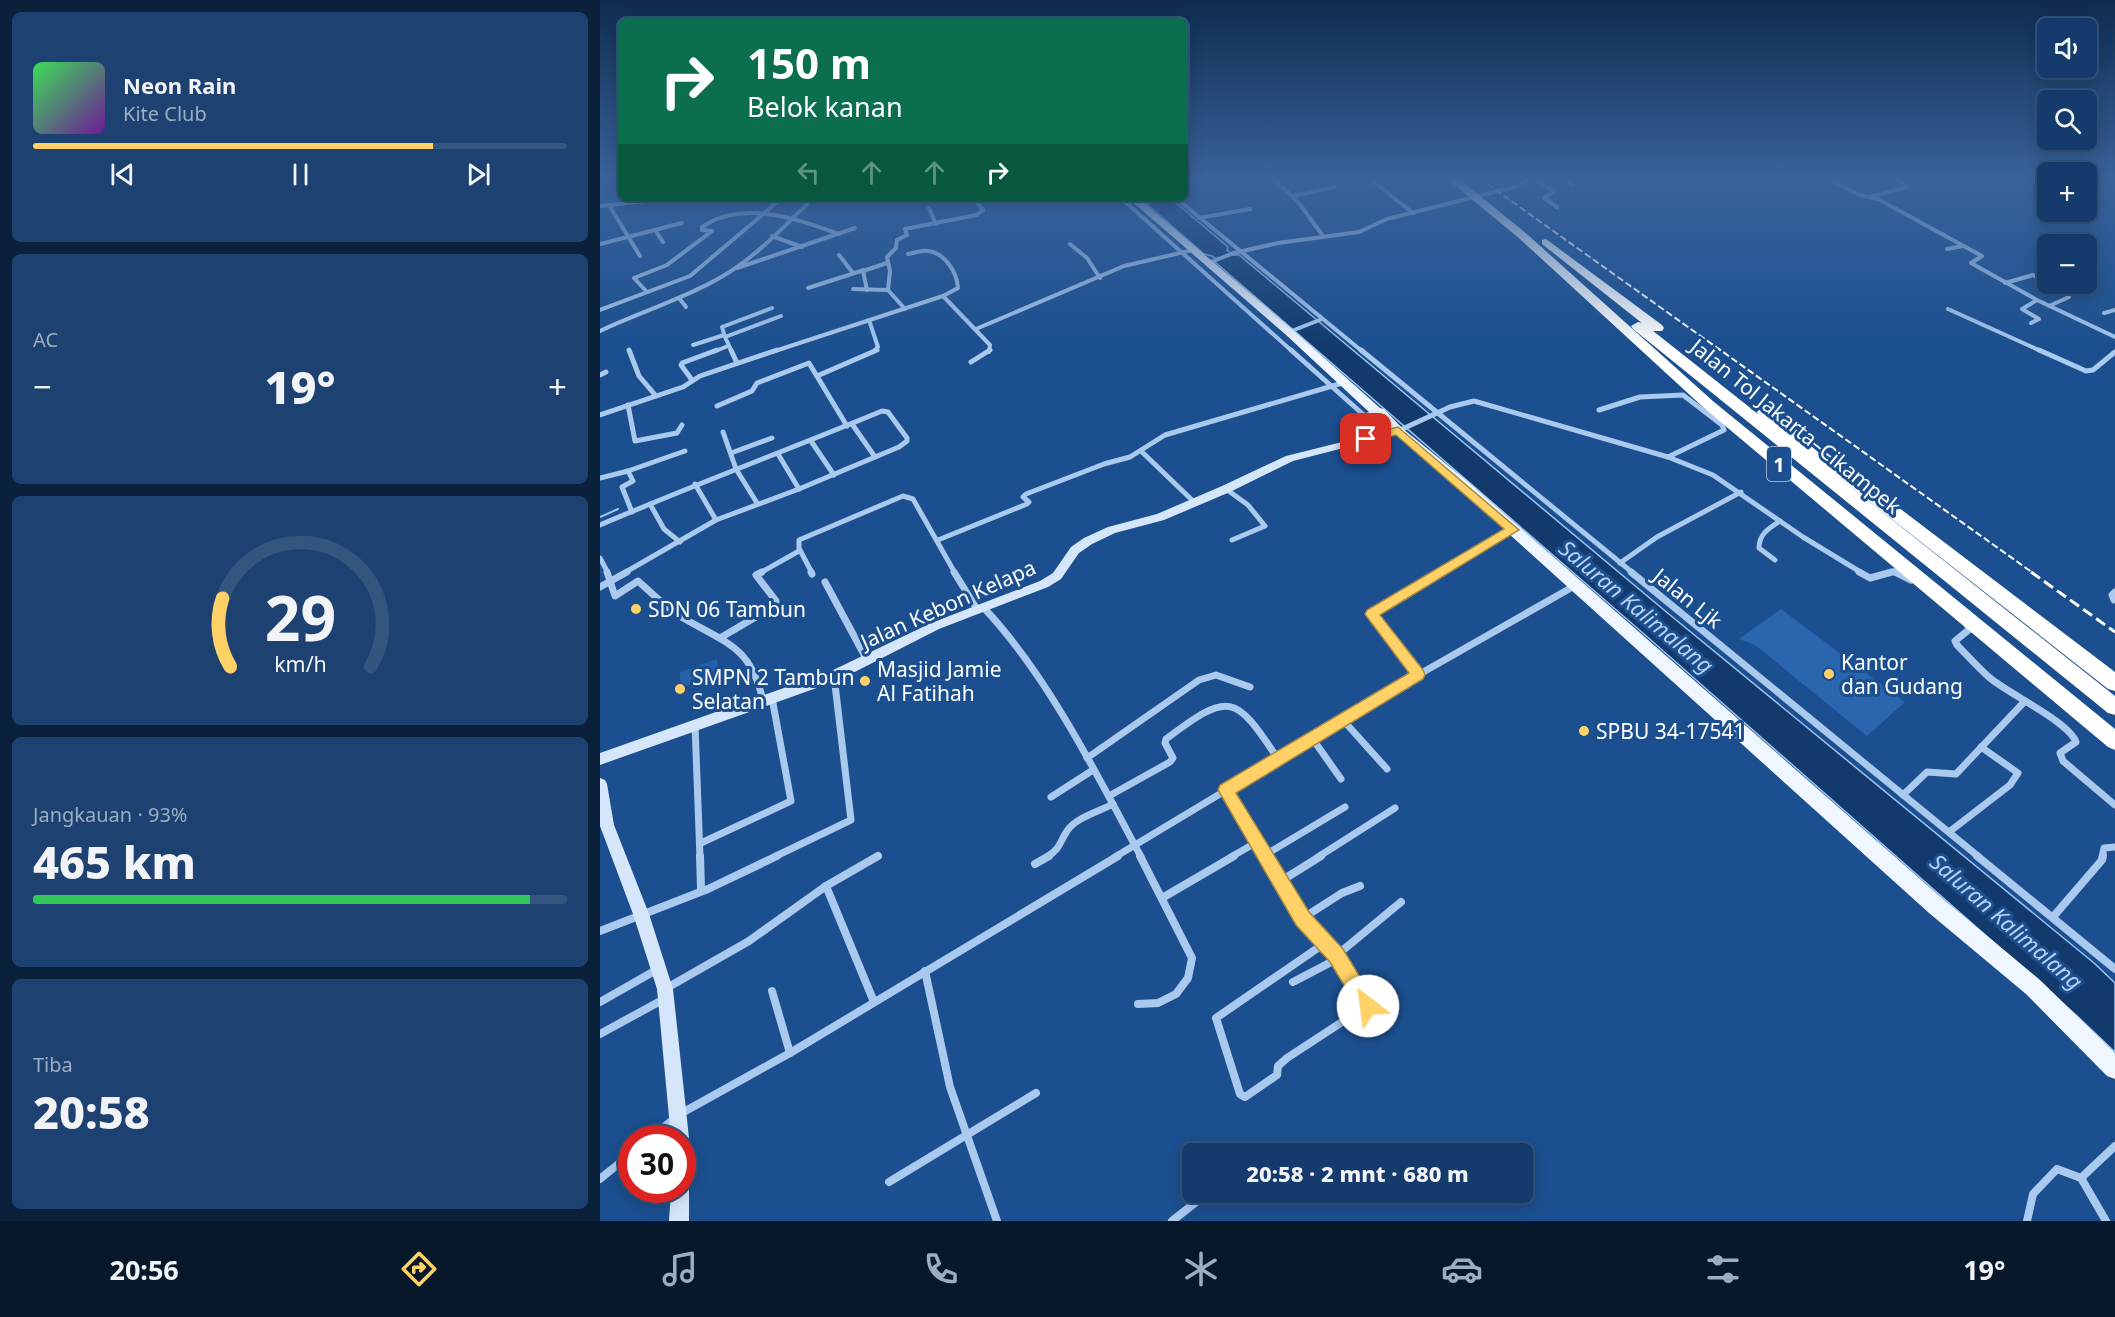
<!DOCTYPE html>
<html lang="id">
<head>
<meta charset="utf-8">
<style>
	:root { --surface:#143b6b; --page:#1d4271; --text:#f1f3f6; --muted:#9dadc1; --line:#33557e; --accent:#ffd166 }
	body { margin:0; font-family:"Noto Sans",sans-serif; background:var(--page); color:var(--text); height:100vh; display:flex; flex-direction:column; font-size:22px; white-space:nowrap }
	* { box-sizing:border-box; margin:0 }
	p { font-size:20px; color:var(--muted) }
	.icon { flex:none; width:33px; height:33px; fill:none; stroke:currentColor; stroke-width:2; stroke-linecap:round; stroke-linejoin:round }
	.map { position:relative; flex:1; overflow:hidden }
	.sheet { display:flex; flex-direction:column; gap:12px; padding:12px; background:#0b203b; width:600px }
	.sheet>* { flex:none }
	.top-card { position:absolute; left:18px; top:18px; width:570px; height:183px; border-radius:9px; box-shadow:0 3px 15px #0003,0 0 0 2px var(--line); background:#0b6e4f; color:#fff; overflow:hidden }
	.buttons { position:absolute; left:1437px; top:18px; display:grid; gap:12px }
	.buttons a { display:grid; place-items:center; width:60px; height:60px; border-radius:9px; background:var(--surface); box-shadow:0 3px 15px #0003,0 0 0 2px var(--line); font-size:30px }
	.speed { position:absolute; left:18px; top:1125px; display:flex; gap:12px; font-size:30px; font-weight:700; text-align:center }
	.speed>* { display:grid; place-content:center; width:78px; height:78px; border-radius:50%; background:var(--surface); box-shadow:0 3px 15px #0003,0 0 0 2px var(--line); line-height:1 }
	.speed .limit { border:9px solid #d22; background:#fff; color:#111 }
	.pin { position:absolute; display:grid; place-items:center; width:51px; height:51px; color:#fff; margin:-26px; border-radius:12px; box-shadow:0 3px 9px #0006 }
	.me { position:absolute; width:66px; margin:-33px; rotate:330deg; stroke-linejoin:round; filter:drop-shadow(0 0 4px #0008) }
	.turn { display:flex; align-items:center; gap:21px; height:126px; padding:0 30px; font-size:27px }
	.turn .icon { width:78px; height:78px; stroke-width:2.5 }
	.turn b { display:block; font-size:42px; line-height:51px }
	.lanes { display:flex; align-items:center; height:57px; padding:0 30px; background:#0003; justify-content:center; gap:30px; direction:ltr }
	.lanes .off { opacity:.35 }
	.big { font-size:45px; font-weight:800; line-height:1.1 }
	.sheet .card { flex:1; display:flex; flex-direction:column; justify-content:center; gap:9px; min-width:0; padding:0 21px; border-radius:9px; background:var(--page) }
	.sheet .dial { align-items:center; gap:0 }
	.dial svg { height:156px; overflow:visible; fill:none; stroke:var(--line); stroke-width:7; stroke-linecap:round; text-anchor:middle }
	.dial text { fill:var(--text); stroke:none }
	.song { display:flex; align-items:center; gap:18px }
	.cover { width:72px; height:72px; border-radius:9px; background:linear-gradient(135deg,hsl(130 70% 55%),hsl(280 70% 35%)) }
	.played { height:6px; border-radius:3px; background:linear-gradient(90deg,var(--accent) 75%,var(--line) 75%) }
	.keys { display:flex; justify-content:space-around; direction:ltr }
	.heat { display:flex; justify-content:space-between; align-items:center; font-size:33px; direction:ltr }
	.charge { height:9px; border-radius:4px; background:linear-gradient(90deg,#34c759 93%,var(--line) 0) }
	.trip { position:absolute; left:582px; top:1143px; width:351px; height:60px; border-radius:9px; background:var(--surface); box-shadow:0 3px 15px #0003,0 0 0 2px var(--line); font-weight:800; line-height:60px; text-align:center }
	.dock { display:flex; height:96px; justify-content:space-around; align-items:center; background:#08182b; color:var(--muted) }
	.dock .icon { width:42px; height:42px }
	.dock .selected { color:var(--accent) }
	.dock b { font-size:27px; color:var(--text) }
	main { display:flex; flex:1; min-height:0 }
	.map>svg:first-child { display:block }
</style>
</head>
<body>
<main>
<section class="sheet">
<div class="card">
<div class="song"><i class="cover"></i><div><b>Neon Rain</b><p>Kite Club</p></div></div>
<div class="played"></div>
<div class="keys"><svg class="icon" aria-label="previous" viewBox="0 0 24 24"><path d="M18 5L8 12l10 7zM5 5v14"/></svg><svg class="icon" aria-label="pause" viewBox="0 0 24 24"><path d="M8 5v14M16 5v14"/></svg><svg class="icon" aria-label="next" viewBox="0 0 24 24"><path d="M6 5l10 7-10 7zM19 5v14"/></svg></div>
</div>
<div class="card"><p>AC</p>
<div class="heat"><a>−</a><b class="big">19°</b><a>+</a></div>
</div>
<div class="card dial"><svg viewBox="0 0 100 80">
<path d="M14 69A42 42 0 1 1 86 69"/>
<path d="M14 69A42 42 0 0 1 10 34" stroke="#ffd166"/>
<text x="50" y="56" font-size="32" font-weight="700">29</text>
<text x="50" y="72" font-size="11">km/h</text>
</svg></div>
<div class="card"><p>Jangkauan · 93%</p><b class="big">465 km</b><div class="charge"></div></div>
<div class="card"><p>Tiba</p><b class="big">20:58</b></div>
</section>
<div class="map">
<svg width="1515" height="1221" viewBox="0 0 1515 1221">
	<rect width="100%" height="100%" fill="#1b4f8f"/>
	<!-- green -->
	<polygon fill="#2461a8" points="117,659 118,675 81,688 80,672"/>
	<!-- water -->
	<polygon fill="#123a6d" stroke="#9cc4f0" stroke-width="1.5" points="540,198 570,198 628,247 627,250 633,255 639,255 1070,615 1494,963 1515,983 1515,1052 1476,1015 1044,634 615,262 616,259 612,256 604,254"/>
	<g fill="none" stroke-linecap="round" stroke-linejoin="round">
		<!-- stream -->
		<polyline stroke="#9cc4f0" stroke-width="2" points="0,517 18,509"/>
	</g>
	<!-- building -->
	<polygon fill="#2a66ad" points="1181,609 1305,702 1267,736 1155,645 1139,639"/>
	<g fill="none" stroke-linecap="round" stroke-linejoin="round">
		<!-- street-far3 -->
		<g stroke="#a9c9ee" stroke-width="4">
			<polyline points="673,178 699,203 723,236"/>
			<polyline points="769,178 813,213"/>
			<polyline points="932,178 954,191 944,198 957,207"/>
			<polyline points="960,178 972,184"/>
			<polyline points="1225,178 1260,195 1278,199 1382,256 1371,263 1437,300 1515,337"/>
			<polyline points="692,196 735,187"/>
			<polyline points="1272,196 1308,187 1296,178"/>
			<polyline points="521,198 693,352"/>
			<polyline points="576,198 763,352"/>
			<polyline points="9,205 40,256"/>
			<polyline points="0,206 67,199"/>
			<polyline points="329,208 336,224"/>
			<polyline points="599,218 650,209"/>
			<polyline points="55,230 63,242"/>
			<polyline points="172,236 202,247"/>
			<polyline points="0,244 82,223"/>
			<polyline points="470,244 487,258 500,278"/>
			<polyline points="1347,249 1363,246"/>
			<polyline points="239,255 253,273"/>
			<polyline points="608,263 634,253 678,243 759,232 787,219 914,187 931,178"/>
			<polyline points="137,268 255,228"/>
			<polyline points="1405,283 1433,275 1448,282"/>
			<polyline points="1452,284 1456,286"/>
			<polyline points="208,288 264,270"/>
			<polyline points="253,289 288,290 305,309"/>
			<polyline points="267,290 263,271 287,263"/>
			<polyline points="288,290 290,271 287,257 296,248 297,240 307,235 305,229 376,215 383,210 376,201 386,198"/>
			<path d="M47,292L34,278L67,265L112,231L102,230V227C143,199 197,219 239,234"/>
			<polyline points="343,296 390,345 389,352"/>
			<polyline points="79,298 86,307"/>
			<polyline points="1449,306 1469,297"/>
			<polyline points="1348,309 1443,352"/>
			<polyline points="0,310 90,276 182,198"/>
			<polyline points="1504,313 1515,310"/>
			<polyline points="269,320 278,347 273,352"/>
			<polyline points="1431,323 1439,319 1422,309 1437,300"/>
			<polyline points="376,329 524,266 593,250"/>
			<path d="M0,331C40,312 84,299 123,276C155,257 181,230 207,204"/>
			<polyline points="689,332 722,319"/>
			<polyline points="125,337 122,327 172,308"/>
			<polyline points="93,345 124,335"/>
			<polyline points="113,352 128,346"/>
			<polyline points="132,352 125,337 181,316"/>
			<path d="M172,352L343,296L358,288C357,272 345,253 328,251C322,250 314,253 308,254"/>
		</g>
		<!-- street-far2 -->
		<g stroke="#a9c9ee" stroke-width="5">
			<polyline points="29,350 39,376 56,396"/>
			<polyline points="131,350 137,363"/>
			<polyline points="691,350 785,434"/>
			<polyline points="761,350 1033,573"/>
			<polyline points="1439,350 1486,371 1493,370 1515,352"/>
			<polyline points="371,362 390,350"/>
			<polyline points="0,375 6,372"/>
			<polyline points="217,376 277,350"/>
			<polyline points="92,380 81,365 82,363 117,350"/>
			<polyline points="28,405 35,441 77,433 82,425"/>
			<polyline points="117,406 152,391 157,383 209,363 247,426"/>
			<polyline points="0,415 83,387 100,376 177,350"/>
			<polyline points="252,424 275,457"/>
			<polyline points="798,431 850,407 874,401 1068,457 1124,430 1122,425 1083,395 1040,397 999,410"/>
			<polyline points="123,432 136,469 157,503"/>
			<polyline points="211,441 234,475"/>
			<polyline points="541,451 593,501"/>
			<polyline points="131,453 172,438"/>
			<polyline points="178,454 199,489"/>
			<polyline points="1068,457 1113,475 1203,537 1262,573"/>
			<polyline points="28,471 33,481 22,487 32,512"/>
			<polyline points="0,478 28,471 85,451"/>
			<polyline points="95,484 116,520"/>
			<polyline points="626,489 648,505 665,526 632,540"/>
			<polyline points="50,504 64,529 80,542"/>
			<path d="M0,525C93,485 188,450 282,411L288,412L307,438V441L299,447L199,489L116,520L24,573"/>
			<polyline points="338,540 427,504 429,502 423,497 426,494 504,464 530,457 565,435 746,382"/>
			<polyline points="200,550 212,573"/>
			<polyline points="0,558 8,573"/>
			<path d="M1175,560L1159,548C1159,534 1169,528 1180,521"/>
			<polyline points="1020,563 1057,537 1141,492"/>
			<polyline points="160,573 199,551 199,540 303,496 313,499 355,573"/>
			<polyline points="840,573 913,530"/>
			<polyline points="1287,573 1294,571 1298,573"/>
		</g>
		<!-- street-far1 -->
		<g stroke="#a9c9ee" stroke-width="7">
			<path d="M7,572L15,596L38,581C53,594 67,609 85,619C128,644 151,647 163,701"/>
			<polyline points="211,572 212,574"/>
			<polyline points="354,572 377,609"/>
			<polyline points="1031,572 1379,857"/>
			<polyline points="1259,572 1270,578 1292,572"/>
			<polyline points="1295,572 1311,580"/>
			<polyline points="225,582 267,660"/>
			<polyline points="0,587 27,572"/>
			<polyline points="1514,600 1512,595 1515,592"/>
			<path d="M383,607C446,673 498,776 541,857"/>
			<path d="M1368,626L1371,628L1355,641L1357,645C1368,656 1378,668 1390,678C1409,694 1469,722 1476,742L1460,753L1463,761L1515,805"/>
			<polyline points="120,638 176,605 176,601 156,575 162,572"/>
			<polyline points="818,675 771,614 843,572"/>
			<polyline points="743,720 787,769"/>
			<polyline points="95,725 100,857"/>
			<polyline points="712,738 741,779"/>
			<polyline points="487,758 599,680 616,675 650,687"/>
			<polyline points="626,790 666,857"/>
			<polyline points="1303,795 1327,772 1356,774 1425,701"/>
			<path d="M509,796L570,762L573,758L565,743L566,739C630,691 635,694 678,759"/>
			<polyline points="451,797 493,770"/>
			<polyline points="1349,832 1410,785 1418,773 1381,747"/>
			<polyline points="101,843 191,801 172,698"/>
			<polyline points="665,855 745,807"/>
			<polyline points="174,857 251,820 234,676"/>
			<polyline points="276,857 278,856"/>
			<path d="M447,857C461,848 459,843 467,831C475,818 500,811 513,804"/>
			<polyline points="515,857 818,675 976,585"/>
			<polyline points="631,857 657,842"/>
			<polyline points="718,857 795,808"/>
			<polyline points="1502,857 1504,848 1515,847"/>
		</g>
		<!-- street -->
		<g stroke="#a9c9ee" stroke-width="8">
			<polyline points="100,856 101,889 104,890"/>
			<polyline points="665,856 703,918 737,955 768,1005 687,1058 678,1066 677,1075 645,1097 640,1094 616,1018 725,943"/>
			<polyline points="1377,856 1515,969"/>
			<polyline points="435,864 449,856"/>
			<polyline points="681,881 721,856"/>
			<polyline points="226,886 274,1002"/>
			<polyline points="562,898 634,856"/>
			<polyline points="1453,917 1502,860 1503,856"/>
			<polyline points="703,918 742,893 760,886"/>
			<polyline points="0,931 108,889 177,856"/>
			<polyline points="737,955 801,902"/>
			<polyline points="325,971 350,1087 397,1221"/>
			<polyline points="693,982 739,958"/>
			<polyline points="65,989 149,941 226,886 278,856"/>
			<polyline points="172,991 190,1053"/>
			<polyline points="0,1002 58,969"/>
			<polyline points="538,1004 558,1003 576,994 588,978 592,958 540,856"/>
			<polyline points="0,1034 66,998"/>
			<polyline points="50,1138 80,1114 190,1053 518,856"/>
			<polyline points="647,1154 649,1151"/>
			<polyline points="1481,1178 1506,1221"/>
			<polyline points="0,1179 32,1153"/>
			<polyline points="289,1182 436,1093"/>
			<polyline points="572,1221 609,1192"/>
			<polyline points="1427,1221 1433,1194 1457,1169 1481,1178 1515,1146"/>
		</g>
		<!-- secondary -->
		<g fill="#d6e6fa" fill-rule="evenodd">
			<polygon points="798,428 803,431 802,433 693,461 630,492 564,520 515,533 492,544 479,553 461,579 448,587 339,629 239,680 0,765 0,753 229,672 331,623 440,581 453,573 471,547 484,538 508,527 557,514 622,486 686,456"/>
			<polygon points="0,778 5,780 7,784 14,825 49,914 73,989 89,1138 86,1144 82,1146 82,1138 71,1138 57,989 33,914 0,826"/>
			<polygon points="82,1182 87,1183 89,1190 89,1221 69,1221 71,1190 82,1190"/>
		</g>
		<!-- primary -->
		<polygon fill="#f0f6ff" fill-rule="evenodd" points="528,198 538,198 693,330 780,408 784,409 802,428 867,481 1343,899 1440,980 1515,1053 1515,1079 1507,1076 1426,994 1329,913 857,487 776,418 762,420 762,414 769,412 685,334"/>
		<!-- highway -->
		<g fill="#fff" fill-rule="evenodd">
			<polygon points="846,178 858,178 928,235 1114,402 1515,729 1515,750 1508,747 1104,408 920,239"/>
			<polygon points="946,239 1062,325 1064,328 1062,331 1052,331 942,244 942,240"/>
			<polygon points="1038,322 1043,323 1158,414 1157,412 1159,409 1169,409 1515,672 1515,691 1508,689 1228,469 1515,696 1515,715 1508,713 1033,329 1031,326"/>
		</g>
		<!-- rail-far1 -->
		<polyline stroke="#fff" stroke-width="2" stroke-dasharray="7 3" stroke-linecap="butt" points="879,178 1433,573"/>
		<!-- rail -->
		<polyline stroke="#fff" stroke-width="3" stroke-dasharray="11 5" stroke-linecap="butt" points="1431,572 1515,632"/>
	</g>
	<!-- sky -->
	<linearGradient id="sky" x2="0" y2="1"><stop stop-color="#0f2b4f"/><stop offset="0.51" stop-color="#39639b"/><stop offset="1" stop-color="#39639b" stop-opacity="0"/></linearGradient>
	<rect width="1515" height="349" fill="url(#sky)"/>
	<!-- route -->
	<polygon fill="#ffd166" stroke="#a68842" stroke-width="1.5" points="798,427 919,530 780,615 823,670 825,675 823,679 636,793 709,912 743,949 774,1000 777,1006 774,1013 768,1016 761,1013 730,962 696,925 618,790 620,785 809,673 767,617 765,614 767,610 904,529 796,435 766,443 760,439 762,436"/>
	<!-- markers -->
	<g fill="#ffd166" stroke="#1b4f8f" stroke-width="2">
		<circle cx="36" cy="609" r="6"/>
		<circle cx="1229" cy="674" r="6"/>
		<circle cx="265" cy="681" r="6"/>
		<circle cx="80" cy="689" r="6"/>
		<circle cx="984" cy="731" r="6"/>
	</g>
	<g text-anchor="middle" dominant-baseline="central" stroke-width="6" stroke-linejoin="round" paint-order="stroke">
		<!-- shield labels -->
		<rect fill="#1b4f8f" stroke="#bbcadd" stroke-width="1.5" x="1167" y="447" width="24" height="34" rx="4.5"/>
		<g font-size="20" font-weight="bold" fill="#fff">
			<text x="1179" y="464">1</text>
		</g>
		<!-- street labels -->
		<g font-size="21" fill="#fff" stroke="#1b4f8f">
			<text transform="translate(1196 426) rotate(39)">Jalan Tol Jakarta–Cikampek</text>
			<text transform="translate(1088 598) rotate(39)">Jalan Ljk</text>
			<text transform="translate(348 604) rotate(-24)">Jalan Kebon Kelapa</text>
		</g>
		<!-- poi labels -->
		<g font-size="21" fill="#fff" stroke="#1b4f8f" text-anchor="start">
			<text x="48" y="609">SDN 06 Tambun</text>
			<text x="1241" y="662">Kantor<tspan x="1241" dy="24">dan Gudang</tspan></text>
			<text x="277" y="669">Masjid Jamie<tspan x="277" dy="24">Al Fatihah</tspan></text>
			<text x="92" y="677">SMPN 2 Tambun<tspan x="92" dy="24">Selatan</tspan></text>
			<text x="996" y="731">SPBU 34-17541</text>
		</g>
		<!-- water labels -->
		<g font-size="22" font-style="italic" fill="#b5d3f5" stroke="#1b4f8f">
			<text transform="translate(1037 606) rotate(40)">Saluran Kalimalang</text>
			<text transform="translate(1407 921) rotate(41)">Saluran Kalimalang</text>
		</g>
	</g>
</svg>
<div class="buttons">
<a><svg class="icon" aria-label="sound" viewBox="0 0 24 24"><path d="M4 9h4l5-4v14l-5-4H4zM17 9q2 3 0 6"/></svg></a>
<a><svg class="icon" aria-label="search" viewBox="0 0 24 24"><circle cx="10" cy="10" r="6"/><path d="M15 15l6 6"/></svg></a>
<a>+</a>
<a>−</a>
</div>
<div class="speed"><div class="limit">30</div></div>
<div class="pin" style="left:766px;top:439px;background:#d93025"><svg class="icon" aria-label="arrive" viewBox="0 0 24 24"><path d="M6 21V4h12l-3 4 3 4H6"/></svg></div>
<svg class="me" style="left:768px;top:1006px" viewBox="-20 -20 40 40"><circle r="19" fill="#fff"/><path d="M0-13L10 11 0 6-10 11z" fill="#ffd166"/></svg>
<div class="trip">20:58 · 2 mnt · 680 m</div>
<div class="top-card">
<div class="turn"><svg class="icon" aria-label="right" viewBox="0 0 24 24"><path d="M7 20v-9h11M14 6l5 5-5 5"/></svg><div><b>150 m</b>Belok kanan</div></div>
<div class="lanes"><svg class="icon off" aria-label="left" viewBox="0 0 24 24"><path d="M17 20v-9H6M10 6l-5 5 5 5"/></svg><svg class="icon off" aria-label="ahead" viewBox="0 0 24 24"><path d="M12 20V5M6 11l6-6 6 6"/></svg><svg class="icon off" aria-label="ahead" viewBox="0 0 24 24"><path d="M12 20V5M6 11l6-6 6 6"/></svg><svg class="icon" aria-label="right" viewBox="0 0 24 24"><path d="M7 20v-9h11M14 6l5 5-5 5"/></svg></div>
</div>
</div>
</main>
<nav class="dock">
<b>20:56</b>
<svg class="icon selected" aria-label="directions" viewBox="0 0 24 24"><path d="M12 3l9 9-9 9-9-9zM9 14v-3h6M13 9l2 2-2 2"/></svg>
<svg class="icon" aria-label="music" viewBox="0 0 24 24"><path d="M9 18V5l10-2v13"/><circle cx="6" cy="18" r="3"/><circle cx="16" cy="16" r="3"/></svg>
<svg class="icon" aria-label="phone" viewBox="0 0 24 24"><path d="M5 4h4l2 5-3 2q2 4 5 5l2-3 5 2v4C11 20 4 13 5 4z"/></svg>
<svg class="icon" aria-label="climate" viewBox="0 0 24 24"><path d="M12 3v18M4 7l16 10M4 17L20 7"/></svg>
<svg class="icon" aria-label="car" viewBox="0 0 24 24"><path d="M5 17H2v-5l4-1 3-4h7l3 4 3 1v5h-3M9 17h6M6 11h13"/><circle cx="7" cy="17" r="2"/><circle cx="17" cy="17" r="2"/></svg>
<svg class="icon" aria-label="filters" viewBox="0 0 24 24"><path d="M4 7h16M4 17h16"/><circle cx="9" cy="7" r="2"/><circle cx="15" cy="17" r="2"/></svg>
<b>19°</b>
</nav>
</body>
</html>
